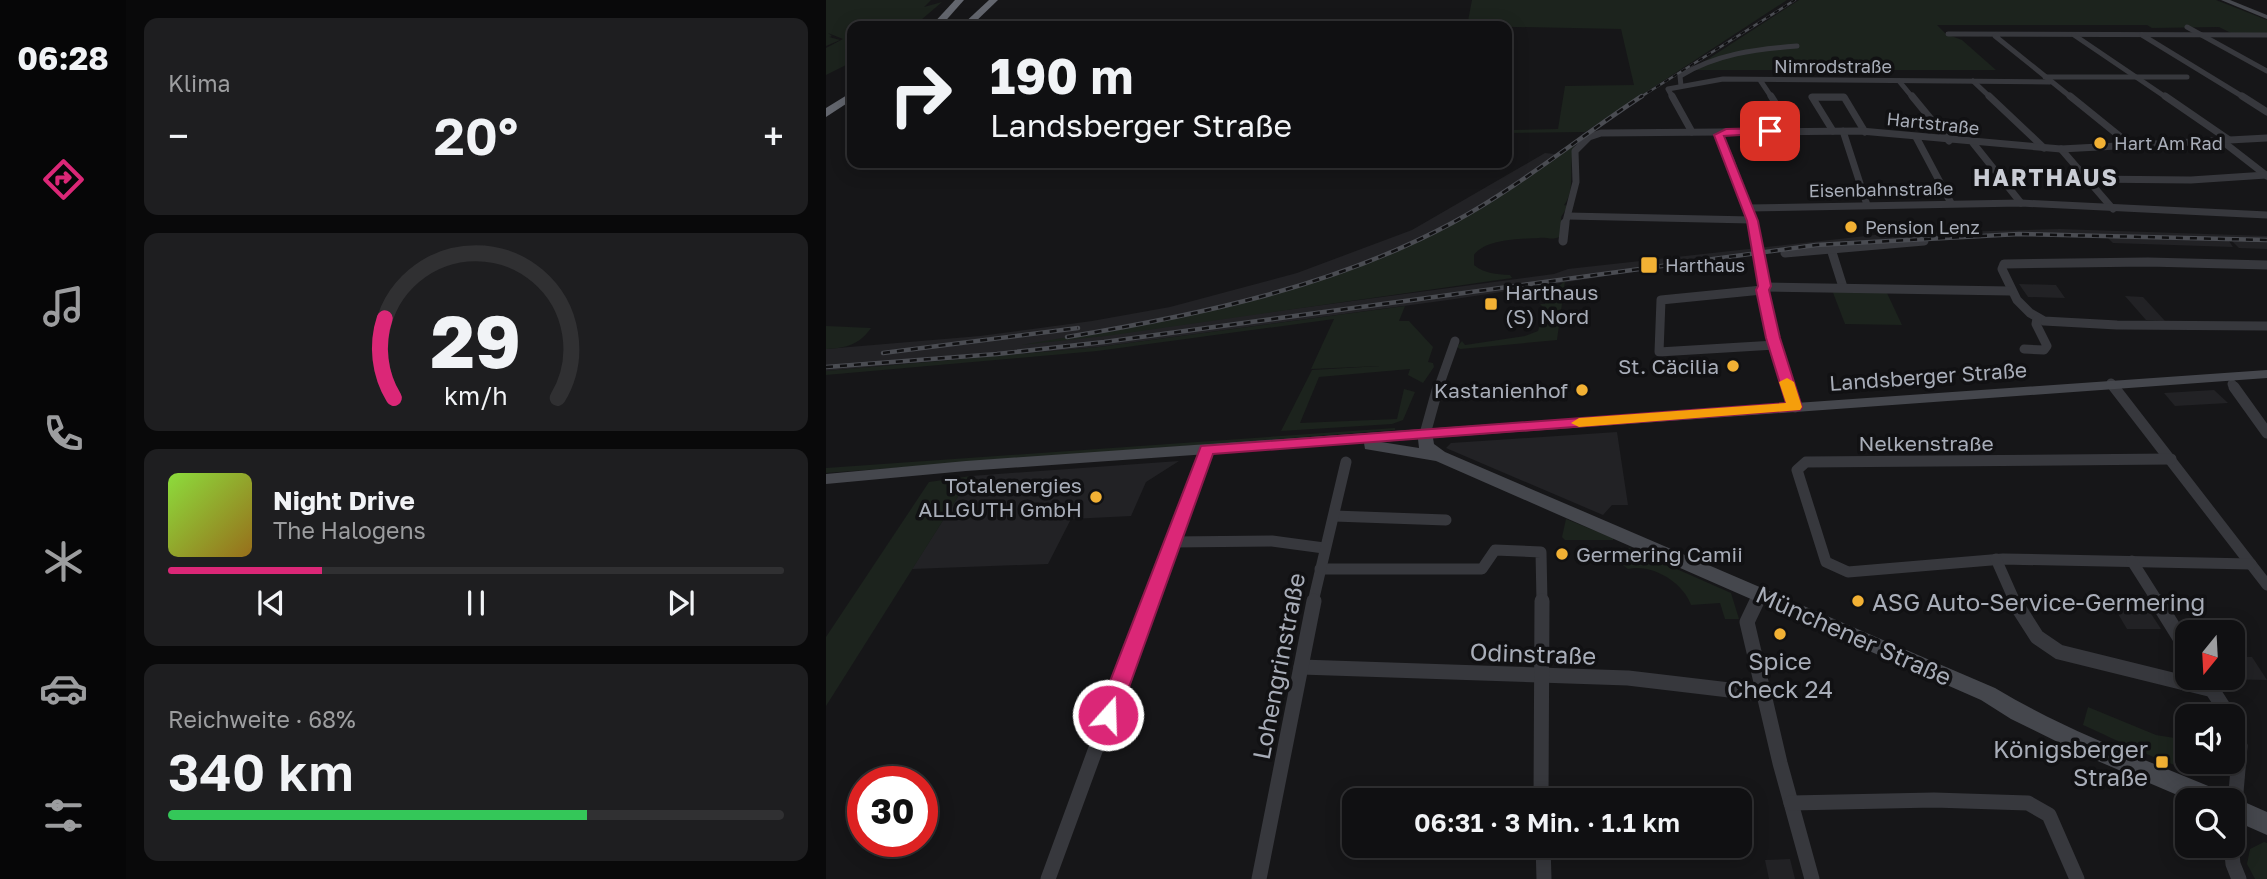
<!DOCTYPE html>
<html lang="de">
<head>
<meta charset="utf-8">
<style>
	:root { --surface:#101012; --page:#1e1e20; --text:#f1f3f6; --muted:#9c9d9f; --line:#303032; --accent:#db2777 }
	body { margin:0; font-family:"Golos Text",sans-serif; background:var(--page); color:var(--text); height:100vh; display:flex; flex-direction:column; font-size:26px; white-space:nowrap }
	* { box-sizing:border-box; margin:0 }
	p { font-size:23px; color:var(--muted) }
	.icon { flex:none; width:38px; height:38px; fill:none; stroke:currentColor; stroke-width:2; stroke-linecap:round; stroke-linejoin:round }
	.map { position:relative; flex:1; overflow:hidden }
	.sheet { display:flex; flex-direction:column; gap:18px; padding:18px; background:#09090a; width:700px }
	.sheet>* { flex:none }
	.guide { position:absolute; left:21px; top:21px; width:665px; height:147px; border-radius:14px; box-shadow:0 4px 18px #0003,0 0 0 2px var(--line); background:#101012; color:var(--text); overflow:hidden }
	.needle { width:46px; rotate:198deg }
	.fabs { position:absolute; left:1349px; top:620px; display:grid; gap:14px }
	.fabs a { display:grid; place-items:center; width:70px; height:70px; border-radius:14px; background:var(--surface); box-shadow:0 4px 18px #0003,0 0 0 2px var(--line); font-size:35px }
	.speed { position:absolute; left:21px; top:766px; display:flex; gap:14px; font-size:35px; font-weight:700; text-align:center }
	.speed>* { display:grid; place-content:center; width:91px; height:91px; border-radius:50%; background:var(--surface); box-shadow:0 4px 18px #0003,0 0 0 2px var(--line); line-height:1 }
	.speed .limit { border:10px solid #d22; background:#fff; color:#111 }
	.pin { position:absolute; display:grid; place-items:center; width:60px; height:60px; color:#fff; margin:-30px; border-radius:14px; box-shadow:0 4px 10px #0006 }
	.me { position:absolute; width:77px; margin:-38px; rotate:20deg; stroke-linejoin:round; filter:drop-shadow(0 0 5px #0008) }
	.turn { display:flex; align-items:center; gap:24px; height:147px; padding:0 28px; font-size:32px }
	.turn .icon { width:91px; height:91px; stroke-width:2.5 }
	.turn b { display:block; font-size:49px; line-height:60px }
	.big { font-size:52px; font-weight:600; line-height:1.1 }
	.sheet .widget { flex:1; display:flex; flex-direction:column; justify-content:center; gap:10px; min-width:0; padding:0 24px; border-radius:14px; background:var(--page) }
	.sheet .dial { align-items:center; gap:0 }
	.dial svg { height:182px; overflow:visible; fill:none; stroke:var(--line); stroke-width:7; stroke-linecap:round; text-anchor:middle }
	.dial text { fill:var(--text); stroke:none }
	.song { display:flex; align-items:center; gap:21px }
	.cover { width:84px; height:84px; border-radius:10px; background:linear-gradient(135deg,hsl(90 70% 55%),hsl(40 70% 35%)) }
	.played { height:7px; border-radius:4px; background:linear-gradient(90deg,var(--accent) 25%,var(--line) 25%) }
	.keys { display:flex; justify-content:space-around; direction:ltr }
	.heat { display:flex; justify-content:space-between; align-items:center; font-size:38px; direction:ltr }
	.charge { height:10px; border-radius:5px; background:linear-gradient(90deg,#34c759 68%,var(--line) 0) }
	.trip { position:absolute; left:516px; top:788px; width:410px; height:70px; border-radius:14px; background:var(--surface); box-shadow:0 4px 18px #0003,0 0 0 2px var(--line); font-weight:600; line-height:70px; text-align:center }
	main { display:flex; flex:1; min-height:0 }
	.dock { display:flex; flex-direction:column; width:126px; justify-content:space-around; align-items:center; background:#060607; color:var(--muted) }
	.dock .icon { width:49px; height:49px }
	.dock .on { color:var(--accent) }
	.dock b { font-size:32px; color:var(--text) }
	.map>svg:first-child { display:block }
</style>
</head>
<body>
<main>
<nav class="dock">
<b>06:28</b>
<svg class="icon on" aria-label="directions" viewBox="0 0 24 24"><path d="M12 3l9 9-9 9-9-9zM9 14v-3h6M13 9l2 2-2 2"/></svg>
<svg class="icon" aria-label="music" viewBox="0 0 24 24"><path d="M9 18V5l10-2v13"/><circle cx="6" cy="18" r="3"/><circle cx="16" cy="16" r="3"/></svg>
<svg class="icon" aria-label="phone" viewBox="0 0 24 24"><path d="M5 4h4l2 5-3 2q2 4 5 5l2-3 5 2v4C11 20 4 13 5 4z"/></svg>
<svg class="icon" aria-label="climate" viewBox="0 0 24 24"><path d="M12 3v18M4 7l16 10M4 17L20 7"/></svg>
<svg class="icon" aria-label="car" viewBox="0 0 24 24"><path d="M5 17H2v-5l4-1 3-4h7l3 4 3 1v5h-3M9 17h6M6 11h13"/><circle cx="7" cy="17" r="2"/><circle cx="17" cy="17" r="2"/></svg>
<svg class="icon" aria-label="filters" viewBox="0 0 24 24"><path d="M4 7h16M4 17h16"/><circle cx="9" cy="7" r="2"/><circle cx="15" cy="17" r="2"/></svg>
</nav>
<section class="sheet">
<div class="widget"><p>Klima</p>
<div class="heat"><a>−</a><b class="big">20°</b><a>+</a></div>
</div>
<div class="widget dial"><svg viewBox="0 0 100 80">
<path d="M14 69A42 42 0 1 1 86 69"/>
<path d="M14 69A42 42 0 0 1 10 34" stroke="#db2777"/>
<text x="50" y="56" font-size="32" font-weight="700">29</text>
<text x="50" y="72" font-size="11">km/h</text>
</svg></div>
<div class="widget">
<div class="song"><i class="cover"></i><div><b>Night Drive</b><p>The Halogens</p></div></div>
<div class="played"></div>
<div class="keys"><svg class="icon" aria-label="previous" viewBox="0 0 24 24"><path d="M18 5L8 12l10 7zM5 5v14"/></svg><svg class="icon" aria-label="pause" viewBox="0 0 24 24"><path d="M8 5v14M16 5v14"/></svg><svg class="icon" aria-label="next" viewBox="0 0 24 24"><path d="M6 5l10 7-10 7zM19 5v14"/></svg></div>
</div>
<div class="widget"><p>Reichweite · 68%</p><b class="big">340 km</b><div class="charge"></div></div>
</section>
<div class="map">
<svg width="1441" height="879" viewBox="0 0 1441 879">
	<rect width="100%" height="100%" fill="#161618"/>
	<!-- built -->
	<g fill="#222225">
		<polygon points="719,153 737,155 628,223 550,260 427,300 354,318 221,342 728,274 742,269 1058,234 1233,229 1441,236 1441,249 1413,248 1405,240 1403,241 1407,247 1287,243 1281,237 1192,236 1054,241 920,255 622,300 273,347 0,371 0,349 154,336 266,321 344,307 471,273 586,230"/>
		<polygon points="1193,284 1230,285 1239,298 1202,297"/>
		<polygon points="1299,296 1317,297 1339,321 1320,320"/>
		<polygon points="1388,390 1402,403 1349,406 1338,393"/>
		<polygon points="791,432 802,505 786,505 777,515 620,448 625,443"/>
		<polygon points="353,461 320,482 305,516 245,519 222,564 86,569 145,476"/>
		<polygon points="1285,602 1318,603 1335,629 1301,629"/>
		<polygon points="1407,657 1426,657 1441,680 1392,679 1407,677"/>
		<polygon points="964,859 969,879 943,879 939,860"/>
	</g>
	<!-- green -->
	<g fill="#1c231d">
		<polygon points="0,0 105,0 98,7 116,2 88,26 26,26 26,62 0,75 0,48 17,39 2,33 6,36 3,37 14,40 0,46"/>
		<polygon points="646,0 961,0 759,132 681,133 681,130 732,129 739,86 808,85 795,29 641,26"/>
		<polygon points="973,0 1390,0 1441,20 1441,33 1407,34 1393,27 1326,28 1321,25 1111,25 1120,34 1136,40 1170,70 865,70"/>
		<path d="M749,145C741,163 751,189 738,205L742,206L735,217V236C727,241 721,237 713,238C693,239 660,239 648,255V265C659,274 670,274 684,275L686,278L280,336L195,345L354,318L427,300L550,260L628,223Z"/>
		<polygon points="739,281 731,340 634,349 631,347 636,341 639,345 699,336 712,331 719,309 714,304 719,304 721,294 716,293 715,289 733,286"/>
		<polygon points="1006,290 1060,291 1076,325 1019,324"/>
		<polygon points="579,306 573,321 583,321 607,347 602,362 607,363 608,367 597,383 582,375 584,369 493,377 474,423 571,419 578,389 589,392 577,420 566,424 455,431 486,370 554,366 485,369 508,319 271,351 0,375 0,371 273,347"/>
		<path d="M0,326L45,328C33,345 20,348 0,349Z"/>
		<polygon points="569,428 569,430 0,473 0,468"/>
		<polygon points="145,476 0,706 0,637 103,482"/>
		<polygon points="740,519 787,538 787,540 739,540 736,537"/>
		<path d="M803,548L905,593L913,619H899L894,603L865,605C858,583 826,563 802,569L793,562Z"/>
		<path d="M1262,707L1330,735L1361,740L1362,761H1399C1397,767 1394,771 1388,772C1363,778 1283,736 1257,725Z"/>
		<polygon points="1438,842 1441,843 1441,879 1429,879 1421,864 1424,849"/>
	</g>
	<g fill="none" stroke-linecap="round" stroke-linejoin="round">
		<!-- street-far4 -->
		<g stroke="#37383d" stroke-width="5">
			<polyline points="1361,27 1441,71"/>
			<polyline points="1122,34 1441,35"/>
			<polyline points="1172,35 1169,36 1246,98"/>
			<polyline points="1248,35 1341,98"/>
			<polyline points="1316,35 1419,98"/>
			<polyline points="1219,77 1361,77"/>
			<polyline points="934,80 946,98"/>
			<polyline points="1073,81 1087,98"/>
			<polyline points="1147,81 1165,98"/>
			<path d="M855,86L854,76C890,54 930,49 971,46"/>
			<polyline points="847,98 842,89 897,79 1224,82"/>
			<polyline points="987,98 1019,98"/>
		</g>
		<!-- street-far3 -->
		<g stroke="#37383d" stroke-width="7">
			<polyline points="846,96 866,132"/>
			<polyline points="945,96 967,131"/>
			<polyline points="1086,96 1123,141"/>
			<polyline points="1163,96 1218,148"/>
			<polyline points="1244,96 1307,147"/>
			<polyline points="1339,96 1403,140"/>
			<polyline points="1416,96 1441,112"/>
			<polyline points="1007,131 986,97 1018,97 1039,132"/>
			<polyline points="1017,131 1041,205"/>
			<polyline points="898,132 893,135 905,160 927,225"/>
			<polyline points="1090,137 1125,203"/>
			<polyline points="1396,141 1441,176"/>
			<polyline points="1147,143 1195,203"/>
			<polyline points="1235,149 1287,209"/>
			<polyline points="1260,179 1365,180 1440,175"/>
			<polyline points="922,208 1195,203 1441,215"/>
			<polyline points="742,216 925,220"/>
			<polyline points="739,225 750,182 749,151 763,137 775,133 1035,131 1235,149 1441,138"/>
		</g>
		<!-- street-far2 -->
		<g stroke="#37383d" stroke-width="9">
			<polyline points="926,223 938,287 936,290 963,389"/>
			<polyline points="737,241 739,223"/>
			<polyline points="1005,249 1017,287"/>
			<polyline points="959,253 1098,241"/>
			<polyline points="1441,265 1322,262 1178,264 1176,269 1191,300 1204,313 1218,321 1291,325 1441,326"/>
			<polyline points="938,287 1184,291"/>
			<polyline points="936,290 835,300 833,352 949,345"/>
			<polyline points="1198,349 1218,350 1221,346 1210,324 1211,319"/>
			<polyline points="1285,383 1290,389"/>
			<polyline points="1406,384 1410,389"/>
			<polyline points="612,389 629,341"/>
		</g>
		<!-- street-far1 -->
		<g stroke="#37383d" stroke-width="11">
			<polyline points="963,387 969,407"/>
			<polyline points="1288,387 1441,585"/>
			<polyline points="1408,387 1441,433"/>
			<polyline points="599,434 612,387"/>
			<polyline points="1345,459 980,462 971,470 1000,562 1022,572 1177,559 1425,564"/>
			<polyline points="508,516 620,520"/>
			<polyline points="346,542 446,541 498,548"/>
			<polyline points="1170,559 1189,602"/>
			<polyline points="1306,561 1332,602"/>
			<polyline points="494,569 656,569 669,550 715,552 716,602"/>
			<polyline points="324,602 380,450"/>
			<polyline points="487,602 520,462"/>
			<polyline points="930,602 934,594"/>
		</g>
		<!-- street -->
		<g stroke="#37383d" stroke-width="15">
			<polyline points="931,601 921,622 954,763 986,879"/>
			<polyline points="1188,601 1211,637 1233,652 1387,690"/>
			<polyline points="1331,601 1362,651"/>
			<polyline points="475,667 802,678 937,694"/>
			<polyline points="1378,677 1403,716"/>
			<polyline points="1407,722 1414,746 1407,827"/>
			<polyline points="715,800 716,601"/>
			<polyline points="965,803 1108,800 1202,803 1223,815 1251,879"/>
			<polyline points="717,845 718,879"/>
			<polyline points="1405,845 1407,864 1413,879"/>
			<polyline points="222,879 324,601"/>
			<polyline points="433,879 488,601"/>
		</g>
		<!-- secondary -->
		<g fill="#45474d" fill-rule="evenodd">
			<polygon points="1395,0 1404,0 1441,15 1441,19"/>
			<path d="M1441,370V378L607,438L608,444L619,452L1169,688C1241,731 1320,760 1397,792L1400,800L1407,797L1441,812V835L1407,820V800H1363L1260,756L1185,719L1155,700L610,461L545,450L539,449L538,443L140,471L0,484V474L140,461ZM592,439L593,448L555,442Z"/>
		</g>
		<!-- highway -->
		<g fill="#63666e" fill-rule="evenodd">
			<polygon points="129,0 138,0 115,26 105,26"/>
			<polygon points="163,0 172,0 145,26 135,26"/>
			<polygon points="26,92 26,100 0,117 0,108"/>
		</g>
		<defs>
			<polyline id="rail-far1" points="813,98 969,0"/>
			<g id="rail">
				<path d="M241,337C373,315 507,287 626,223C693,187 752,138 816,96"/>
				<polyline points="57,353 252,328"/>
				<polyline points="0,367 171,354 278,342 990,245 1193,234 1441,240"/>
			</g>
		</defs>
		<!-- rail-far1 casing -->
		<use href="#rail-far1" stroke="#4a4c52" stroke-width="2.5"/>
		<!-- rail casing -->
		<use href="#rail" stroke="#4a4c52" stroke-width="4.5"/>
		<!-- rail-far1 -->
		<use href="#rail-far1" stroke="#111113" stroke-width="2" stroke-dasharray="5" stroke-linecap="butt"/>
		<!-- rail -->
		<use href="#rail" stroke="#111113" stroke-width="2.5" stroke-dasharray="7" stroke-linecap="butt"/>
	</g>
	<!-- route -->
	<polygon fill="#db2777" stroke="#8e194d" stroke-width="2" points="944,128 948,131 947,133 898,136 932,221 945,286 943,290 954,338 976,407 974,410 387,454 293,715 290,722 282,725 274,722 271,715 375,446 960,403 940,338 930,290 932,286 921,221 888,135 900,129"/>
	<!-- slow -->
	<polygon fill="#f59e0b" points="961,378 968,382 976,407 974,410 753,427 745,423 753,418 960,403 953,382"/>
	<!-- markers -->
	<g fill="#f2b134" stroke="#111113" stroke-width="2.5">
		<circle cx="1274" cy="143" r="7"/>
		<circle cx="1025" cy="227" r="7"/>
		<rect x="814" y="256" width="18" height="18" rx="3.5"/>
		<rect x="658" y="297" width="14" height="14" rx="3.5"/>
		<circle cx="907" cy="366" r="7"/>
		<circle cx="756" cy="390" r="7"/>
		<circle cx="270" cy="497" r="7"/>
		<circle cx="736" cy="554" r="7"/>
		<circle cx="1032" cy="601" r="7"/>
		<circle cx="954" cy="634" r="7"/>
		<rect x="1329" y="755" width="14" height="14" rx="3.5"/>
	</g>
	<g text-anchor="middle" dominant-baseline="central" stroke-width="7" stroke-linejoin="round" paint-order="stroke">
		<!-- far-street labels -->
		<g font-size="18" fill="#a8adb8" stroke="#111113">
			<text x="1007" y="66">Nimrodstraße</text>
			<text transform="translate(1107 123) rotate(6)">Hartstraße</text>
			<text transform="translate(1055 189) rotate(-1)">Eisenbahnstraße</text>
		</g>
		<!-- far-poi labels -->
		<g font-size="18" fill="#a8adb8" stroke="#111113" text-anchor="start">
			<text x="1288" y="143">Hart Am Rad</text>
			<text x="1039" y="227">Pension Lenz</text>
			<text x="839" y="265">Harthaus</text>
		</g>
		<!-- poi labels -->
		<g font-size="21" fill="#a8adb8" stroke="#111113" text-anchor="end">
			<text x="679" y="292" text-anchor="start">Harthaus<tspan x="679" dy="24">(S) Nord</tspan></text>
			<text x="893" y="366">St. Cäcilia</text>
			<text x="742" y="390">Kastanienhof</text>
			<text x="256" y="485">Totalenergies<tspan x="256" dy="24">ALLGUTH GmbH</tspan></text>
			<text x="750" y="554" text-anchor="start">Germering Camii</text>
		</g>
		<!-- street labels -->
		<g font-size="21" fill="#a8adb8" stroke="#111113">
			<text transform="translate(1102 376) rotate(-4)">Landsberger Straße</text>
			<text x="1100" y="443">Nelkenstraße</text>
		</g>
		<!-- far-district labels -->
		<g font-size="23" font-weight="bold" letter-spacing="2" fill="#c9ccd4" stroke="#111113">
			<text x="1220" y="177">HARTHAUS</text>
		</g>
		<!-- near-poi labels -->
		<g font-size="24" fill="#a8adb8" stroke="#111113" text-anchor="start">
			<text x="1046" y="601">ASG Auto-Service-Germering</text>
			<text x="954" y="660" text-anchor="middle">Spice<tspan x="954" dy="28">Check 24</tspan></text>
			<text x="1322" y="748" text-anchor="end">Königsberger<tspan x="1322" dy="28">Straße</tspan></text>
		</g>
		<!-- near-street labels -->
		<g font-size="24" fill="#a8adb8" stroke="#111113">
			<text transform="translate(1028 635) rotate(24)">Münchener Straße</text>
			<text transform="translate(707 653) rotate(2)">Odinstraße</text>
			<text transform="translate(452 666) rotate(-79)">Lohengrinstraße</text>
		</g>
	</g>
</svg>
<div class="fabs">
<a><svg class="needle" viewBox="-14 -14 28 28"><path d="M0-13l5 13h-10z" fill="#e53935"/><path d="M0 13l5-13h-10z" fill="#9c9d9f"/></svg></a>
<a><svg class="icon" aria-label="sound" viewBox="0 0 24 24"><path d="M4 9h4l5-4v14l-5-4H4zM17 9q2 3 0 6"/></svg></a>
<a><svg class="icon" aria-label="search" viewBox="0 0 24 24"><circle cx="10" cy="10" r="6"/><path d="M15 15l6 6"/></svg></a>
</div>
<div class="speed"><div class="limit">30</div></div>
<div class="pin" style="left:944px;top:131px;background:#d93025"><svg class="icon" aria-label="arrive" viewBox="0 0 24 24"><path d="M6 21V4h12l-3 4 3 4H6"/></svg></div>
<svg class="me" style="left:282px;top:715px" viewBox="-20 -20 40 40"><circle r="17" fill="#db2777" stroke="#fff" stroke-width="3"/><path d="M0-11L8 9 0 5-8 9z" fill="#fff"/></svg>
<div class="trip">06:31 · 3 Min. · 1.1 km</div>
<div class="guide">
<div class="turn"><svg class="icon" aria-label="right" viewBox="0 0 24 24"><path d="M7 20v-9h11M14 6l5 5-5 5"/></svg><div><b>190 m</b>Landsberger Straße</div></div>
</div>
</div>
</main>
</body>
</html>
